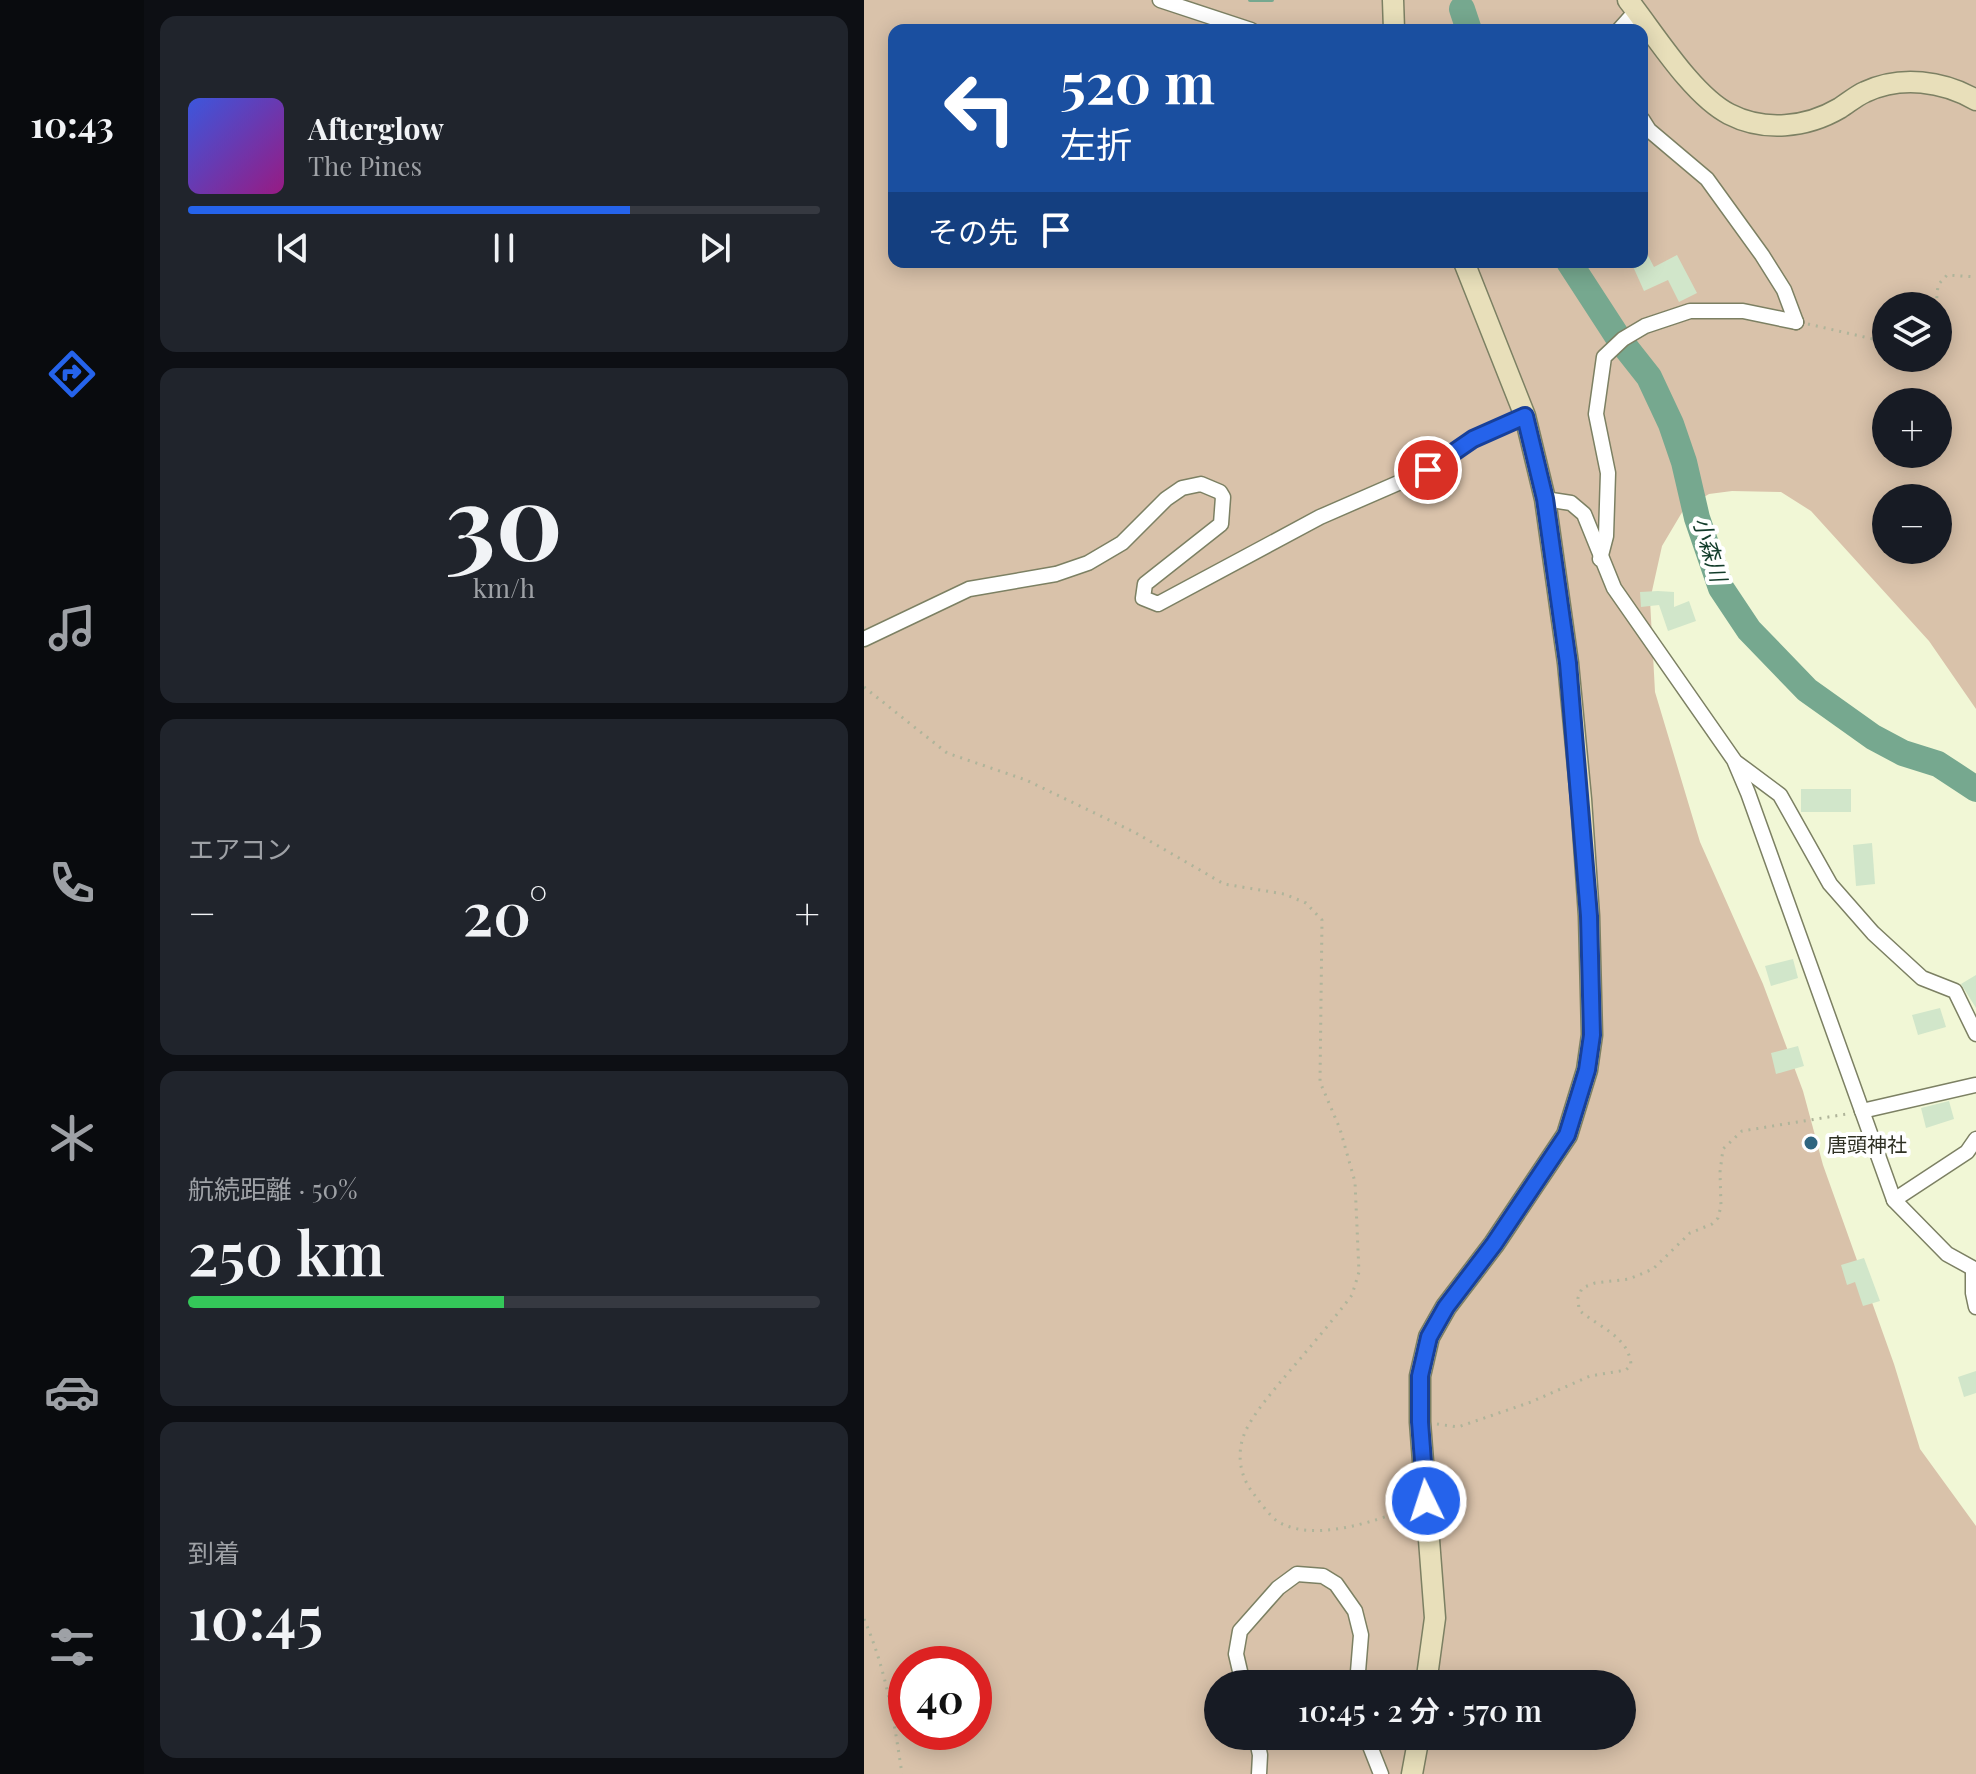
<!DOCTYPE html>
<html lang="ja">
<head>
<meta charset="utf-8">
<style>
	:root { --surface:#171b24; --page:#20242c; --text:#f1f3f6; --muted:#9ea1a6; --line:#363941; --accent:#2563eb }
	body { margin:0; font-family:"Playfair Display","Noto Sans JP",serif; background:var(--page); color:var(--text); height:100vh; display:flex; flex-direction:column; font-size:30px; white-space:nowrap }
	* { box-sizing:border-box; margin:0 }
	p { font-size:26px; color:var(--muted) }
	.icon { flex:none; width:44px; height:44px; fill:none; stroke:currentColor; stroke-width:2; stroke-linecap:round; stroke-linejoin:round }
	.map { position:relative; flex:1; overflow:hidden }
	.sheet { display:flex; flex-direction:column; gap:16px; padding:16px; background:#0d0f14; width:720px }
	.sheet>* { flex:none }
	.hud { position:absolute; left:24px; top:24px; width:760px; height:244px; border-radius:16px; box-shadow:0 4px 20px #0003; background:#1a4fa0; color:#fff; overflow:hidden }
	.buttons { position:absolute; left:1008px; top:292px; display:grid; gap:16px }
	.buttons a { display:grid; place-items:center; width:80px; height:80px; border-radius:50%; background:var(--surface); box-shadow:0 4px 20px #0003; font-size:40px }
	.speed { position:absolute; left:24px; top:1646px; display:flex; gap:16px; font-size:40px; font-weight:700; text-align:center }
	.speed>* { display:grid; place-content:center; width:104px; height:104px; border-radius:50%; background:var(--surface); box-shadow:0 4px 20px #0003; line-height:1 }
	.speed .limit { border:12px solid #d22; background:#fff; color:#111 }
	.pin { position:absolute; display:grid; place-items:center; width:68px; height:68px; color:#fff; margin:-34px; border:4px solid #fff; border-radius:50%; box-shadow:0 2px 8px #0007 }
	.me { position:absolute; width:88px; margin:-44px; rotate:356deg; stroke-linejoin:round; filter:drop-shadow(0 0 6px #0008) }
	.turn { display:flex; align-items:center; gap:28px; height:168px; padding:0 40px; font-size:36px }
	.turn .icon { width:104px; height:104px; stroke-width:2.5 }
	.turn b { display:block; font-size:56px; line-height:68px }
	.then { display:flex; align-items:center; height:76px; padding:0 40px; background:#0003; gap:16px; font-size:30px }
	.big { font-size:60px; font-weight:600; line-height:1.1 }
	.sheet .tile { flex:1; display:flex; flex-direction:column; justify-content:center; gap:12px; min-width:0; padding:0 28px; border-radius:16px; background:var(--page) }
	.sheet .dial { align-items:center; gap:0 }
	.dial b { font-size:104px; line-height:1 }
	.song { display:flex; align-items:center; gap:24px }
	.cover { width:96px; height:96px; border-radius:12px; background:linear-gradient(135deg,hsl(230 70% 55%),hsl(310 70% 35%)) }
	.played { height:8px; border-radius:4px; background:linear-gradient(90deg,var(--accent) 70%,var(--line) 70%) }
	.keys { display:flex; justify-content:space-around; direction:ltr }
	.heat { display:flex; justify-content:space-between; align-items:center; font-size:44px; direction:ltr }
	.charge { height:12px; border-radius:6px; background:linear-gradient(90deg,#34c759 50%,var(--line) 0) }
	.trip { position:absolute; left:340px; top:1670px; width:432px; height:80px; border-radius:40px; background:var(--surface); box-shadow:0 4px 20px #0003; font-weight:600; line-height:80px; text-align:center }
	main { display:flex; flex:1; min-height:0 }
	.tab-bar { display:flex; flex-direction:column; width:144px; justify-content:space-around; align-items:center; background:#090b0e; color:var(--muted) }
	.tab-bar .icon { width:56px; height:56px }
	.tab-bar .selected { color:var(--accent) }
	.tab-bar b { font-size:36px; color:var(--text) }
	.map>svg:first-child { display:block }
</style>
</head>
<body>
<main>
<nav class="tab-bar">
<b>10:43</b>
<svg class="icon selected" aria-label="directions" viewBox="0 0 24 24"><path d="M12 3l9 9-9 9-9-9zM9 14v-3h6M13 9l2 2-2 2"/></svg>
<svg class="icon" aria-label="music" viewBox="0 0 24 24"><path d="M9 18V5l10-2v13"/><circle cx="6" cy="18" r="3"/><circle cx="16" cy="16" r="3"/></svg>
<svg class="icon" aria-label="phone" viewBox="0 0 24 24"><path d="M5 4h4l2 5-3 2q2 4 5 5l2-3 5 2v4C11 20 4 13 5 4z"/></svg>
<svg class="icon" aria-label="climate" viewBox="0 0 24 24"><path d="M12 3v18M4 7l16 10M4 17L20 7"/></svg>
<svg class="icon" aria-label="car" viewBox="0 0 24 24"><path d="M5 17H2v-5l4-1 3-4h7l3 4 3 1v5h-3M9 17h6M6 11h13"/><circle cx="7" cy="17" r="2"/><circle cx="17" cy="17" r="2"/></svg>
<svg class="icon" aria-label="filters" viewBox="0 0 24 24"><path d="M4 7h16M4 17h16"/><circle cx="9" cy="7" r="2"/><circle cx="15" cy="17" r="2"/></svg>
</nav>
<section class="sheet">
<div class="tile">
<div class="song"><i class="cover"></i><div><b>Afterglow</b><p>The Pines</p></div></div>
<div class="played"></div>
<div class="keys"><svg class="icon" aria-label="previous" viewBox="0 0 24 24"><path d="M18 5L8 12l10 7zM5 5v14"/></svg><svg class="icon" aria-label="pause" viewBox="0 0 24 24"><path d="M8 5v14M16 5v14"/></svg><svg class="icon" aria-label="next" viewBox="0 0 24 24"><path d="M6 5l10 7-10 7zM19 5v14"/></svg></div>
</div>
<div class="tile dial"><b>30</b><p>km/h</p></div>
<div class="tile"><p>エアコン</p>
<div class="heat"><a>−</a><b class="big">20°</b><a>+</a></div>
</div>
<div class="tile"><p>航続距離 · 50%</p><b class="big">250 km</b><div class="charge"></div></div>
<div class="tile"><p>到着</p><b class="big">10:45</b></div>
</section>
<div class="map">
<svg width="1112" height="1774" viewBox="0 0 1112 1774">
	<rect width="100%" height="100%" fill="#f1f7d6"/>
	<!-- green -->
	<path fill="#d9c2aa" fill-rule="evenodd" d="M0,0H1112V709L1065,641L947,511L917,492L868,491L845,494L820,509L798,546L786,600L791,692L836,842L899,984L939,1091L959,1165L1030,1364L1056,1449L1112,1526V1774H0ZM30,30H778V262H30ZM1022,306H1074V358H1022ZM1022,402H1074V454H1022ZM1022,498H1074V550H1022ZM42,1664H110V1732H42ZM354,1684H758V1736H354Z"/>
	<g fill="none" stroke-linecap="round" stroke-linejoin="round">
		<!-- stream -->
		<g stroke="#76a88f" stroke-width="4">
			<polyline points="386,0 408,0"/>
			<polyline points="592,0 598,9"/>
		</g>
		<!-- river -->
		<g stroke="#76a88f" stroke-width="26">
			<polyline points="598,9 605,30"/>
			<polyline points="705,262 755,339 785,377 807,424 820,462 833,518 857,588 885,630 943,690 1009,737 1039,753 1074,764 1112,789"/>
		</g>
	</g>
	<!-- building -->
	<g fill="#d1e6ca">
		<polygon points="778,244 790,267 813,255 833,293 815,302 804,280 780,291 767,262 778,262"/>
		<polygon points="794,591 810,592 810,607 825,601 832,621 804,631 795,605 777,607 776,592"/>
		<rect x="937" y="789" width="50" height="23"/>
		<polygon points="1008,843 1011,884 992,886 989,845"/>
		<polygon points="929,959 934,978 907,986 901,966"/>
		<polygon points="1112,975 1112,1008 1097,984"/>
		<polygon points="1076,1008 1082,1027 1054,1035 1048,1015"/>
		<polygon points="934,1046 940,1066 912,1074 907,1053"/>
		<polygon points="1085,1101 1090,1119 1062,1128 1057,1108"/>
		<polygon points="1000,1258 1016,1301 999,1306 991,1282 983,1285 977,1265"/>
		<polygon points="1112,1371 1112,1393 1100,1397 1094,1377"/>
	</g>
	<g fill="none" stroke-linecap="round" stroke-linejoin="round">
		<defs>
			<g id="street">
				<polyline points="296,0 387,30"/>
				<polyline points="755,30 772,11"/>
				<polyline points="778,119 785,130 843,179 898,255 920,290 932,322"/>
				<polyline points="681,499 707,503 720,514 750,588 870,760 884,793 1030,1200 1083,1254 1112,1270"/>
				<polyline points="736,559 742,536 744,473 732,414 740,357 759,339 781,326 826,311 879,311 932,322"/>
				<polyline points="0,639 105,589 192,574 224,563 258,543 302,499 318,488 337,484 356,492 359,497 357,524 281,584 279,598 294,604 456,517 564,470 609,439 661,416"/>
				<polyline points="873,763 916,795 966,884 1009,933 1058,978 1091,991 1112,1034"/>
				<polyline points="998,1111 1111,1085"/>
				<polyline points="1030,1200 1103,1152 1112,1139"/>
				<polyline points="1109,1270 1109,1293 1112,1307"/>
				<polyline points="379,1684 372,1654 376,1631 414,1588 433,1574 459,1576 472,1584 491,1611 497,1635 493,1684"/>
				<polyline points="392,1736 396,1755 395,1774"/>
				<polyline points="502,1736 517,1774"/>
			</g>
			<g id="secondary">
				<polyline points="529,0 530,30"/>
				<path d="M764,0C790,33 828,95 865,114C900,132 942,128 976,108C984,103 992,96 1001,92C1037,75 1079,81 1112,100"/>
				<polyline points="562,1684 571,1618 556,1422 556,1376 565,1337 582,1307 630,1244 703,1135 723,1070 728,1035 725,916 717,799 704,663 681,499 661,416 600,262"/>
				<polyline points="548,1774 555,1736"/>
			</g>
		</defs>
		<!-- street casing -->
		<use href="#street" stroke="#7c8063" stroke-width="17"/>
		<!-- secondary casing -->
		<use href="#secondary" stroke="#7c8063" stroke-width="23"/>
		<!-- path -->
		<g stroke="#afb49a" stroke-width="3" stroke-dasharray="2 6" stroke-linecap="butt">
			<polyline points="1072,306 1074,285 1083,275 1112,277"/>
			<polyline points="944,324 1022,342"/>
			<path d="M0,687L83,753L162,780L270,832L360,884L420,894L442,903L458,920L456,1082L476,1129L491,1182L495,1272L488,1295C466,1324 442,1352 418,1380C405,1396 391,1412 382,1430C372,1451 375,1475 389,1493C396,1502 404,1514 413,1521C447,1543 511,1522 544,1508"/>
			<path d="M573,1424L594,1427L667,1402L726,1376L762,1370L767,1365C765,1336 734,1327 715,1310L714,1298L718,1288L731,1283L765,1279L789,1269L826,1233L848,1224L854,1218L857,1206L856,1172L859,1149L878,1131L983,1114"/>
			<path d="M0,1619C22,1669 30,1720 38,1774"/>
		</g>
		<!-- street -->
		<use href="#street" stroke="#fff" stroke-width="14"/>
		<!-- secondary -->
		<use href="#secondary" stroke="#e8dfba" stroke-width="20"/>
	</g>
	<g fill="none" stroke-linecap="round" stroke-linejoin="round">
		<defs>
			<polyline id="route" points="562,1501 556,1422 556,1376 565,1337 582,1307 630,1244 703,1135 723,1070 728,1035 725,916 704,663 681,499 661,416 609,439 564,470"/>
		</defs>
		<!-- route casing -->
		<use href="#route" stroke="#184099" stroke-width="20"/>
		<!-- route -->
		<use href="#route" stroke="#2563eb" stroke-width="14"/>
	</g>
	<!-- markers -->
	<circle fill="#2f6580" stroke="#fff" stroke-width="3" cx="947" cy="1143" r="8"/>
	<g text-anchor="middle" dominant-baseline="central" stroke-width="8" stroke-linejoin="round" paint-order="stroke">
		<!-- poi labels -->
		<g font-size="20" fill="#2e3023" stroke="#fff" text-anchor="start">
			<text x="963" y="1143">唐頭神社</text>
		</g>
		<!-- water labels -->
		<g font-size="22" font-style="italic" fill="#123c2a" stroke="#fff">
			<text transform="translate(847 549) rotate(73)">小森川</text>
		</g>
	</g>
</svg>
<div class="buttons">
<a><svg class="icon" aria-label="layers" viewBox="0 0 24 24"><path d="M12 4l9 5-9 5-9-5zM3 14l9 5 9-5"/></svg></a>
<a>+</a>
<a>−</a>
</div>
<div class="speed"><div class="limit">40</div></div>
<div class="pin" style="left:564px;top:470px;background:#d93025"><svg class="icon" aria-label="arrive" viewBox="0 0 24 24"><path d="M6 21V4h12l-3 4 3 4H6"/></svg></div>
<svg class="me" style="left:562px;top:1501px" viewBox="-20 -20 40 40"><circle r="17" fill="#2563eb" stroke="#fff" stroke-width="3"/><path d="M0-11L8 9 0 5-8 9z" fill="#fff"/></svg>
<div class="trip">10:45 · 2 分 · 570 m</div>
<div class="hud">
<div class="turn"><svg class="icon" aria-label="left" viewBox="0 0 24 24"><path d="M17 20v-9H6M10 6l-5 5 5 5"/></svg><div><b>520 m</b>左折</div></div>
<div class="then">その先<svg class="icon" aria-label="arrive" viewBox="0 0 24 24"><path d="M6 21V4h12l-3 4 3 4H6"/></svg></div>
</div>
</div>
</main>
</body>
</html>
